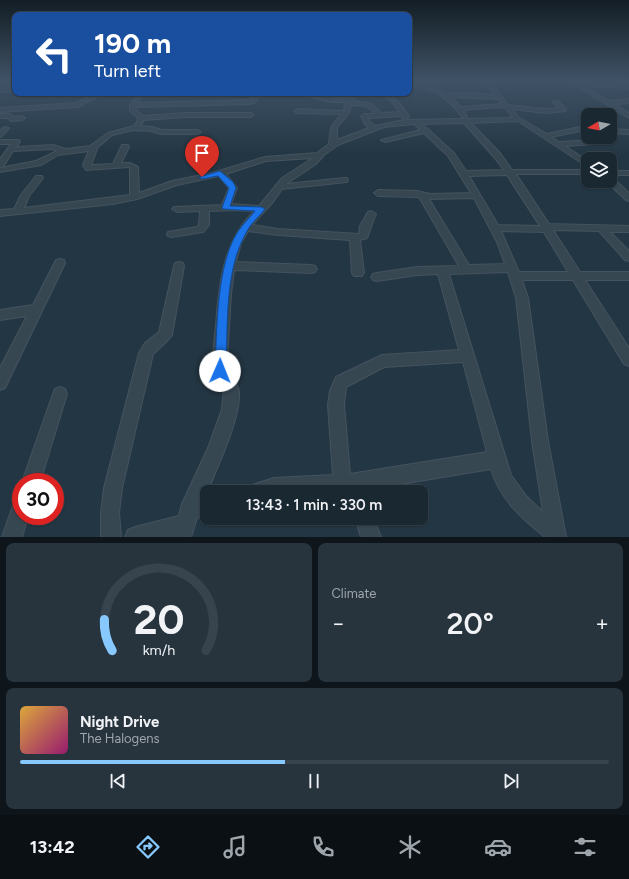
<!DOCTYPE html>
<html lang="en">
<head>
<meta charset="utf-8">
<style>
	:root { --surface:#1a2832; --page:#27343e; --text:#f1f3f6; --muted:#9fa6ac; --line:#38444d; --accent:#87c9ff }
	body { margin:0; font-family:Figtree,sans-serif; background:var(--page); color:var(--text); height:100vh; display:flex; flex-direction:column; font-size:15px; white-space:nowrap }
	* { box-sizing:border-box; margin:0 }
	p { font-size:13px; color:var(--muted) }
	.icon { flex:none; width:22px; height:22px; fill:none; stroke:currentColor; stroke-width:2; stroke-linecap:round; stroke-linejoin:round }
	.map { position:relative; height:537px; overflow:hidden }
	.side { display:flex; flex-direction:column; gap:6px; padding:6px; background:#0e161c; flex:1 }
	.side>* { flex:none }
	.hud { position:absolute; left:12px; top:12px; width:400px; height:84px; border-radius:8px; box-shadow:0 1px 3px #0004,0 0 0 1px var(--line); background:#1a4fa0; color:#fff; overflow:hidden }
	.needle { width:26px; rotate:260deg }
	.controls { position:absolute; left:581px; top:108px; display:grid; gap:8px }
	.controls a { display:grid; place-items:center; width:36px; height:36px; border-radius:8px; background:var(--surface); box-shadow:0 1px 3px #0004,0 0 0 1px var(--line); font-size:20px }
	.speed { position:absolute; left:12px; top:473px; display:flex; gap:8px; font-size:20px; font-weight:700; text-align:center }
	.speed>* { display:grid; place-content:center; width:52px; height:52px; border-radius:50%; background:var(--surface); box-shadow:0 1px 3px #0004,0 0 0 1px var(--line); line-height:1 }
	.speed .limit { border:6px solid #d22; background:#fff; color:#111 }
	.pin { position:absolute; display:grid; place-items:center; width:34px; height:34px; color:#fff; margin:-41px -17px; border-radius:50% 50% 50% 0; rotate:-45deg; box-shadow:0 0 4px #0007 }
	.pin .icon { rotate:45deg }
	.me { position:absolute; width:44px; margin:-22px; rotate:1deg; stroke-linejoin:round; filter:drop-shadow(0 0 3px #0008) }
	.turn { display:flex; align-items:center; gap:14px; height:84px; padding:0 16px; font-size:18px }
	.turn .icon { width:52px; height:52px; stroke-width:2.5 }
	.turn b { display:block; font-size:28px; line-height:34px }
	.big { font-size:30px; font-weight:600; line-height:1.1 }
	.side .widget { flex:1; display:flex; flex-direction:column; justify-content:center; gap:6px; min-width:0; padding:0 14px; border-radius:8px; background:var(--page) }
	.side .dial { align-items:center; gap:0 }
	.dial svg { height:104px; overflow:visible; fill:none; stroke:var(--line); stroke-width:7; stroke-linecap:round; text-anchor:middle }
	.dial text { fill:var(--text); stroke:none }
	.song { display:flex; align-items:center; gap:12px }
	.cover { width:48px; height:48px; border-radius:6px; background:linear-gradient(135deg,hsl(40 70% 55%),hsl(320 70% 35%)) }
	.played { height:4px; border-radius:2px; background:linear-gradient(90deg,var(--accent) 45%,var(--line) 45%) }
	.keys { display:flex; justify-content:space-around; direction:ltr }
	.heat { display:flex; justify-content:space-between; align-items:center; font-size:22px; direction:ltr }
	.side .tiles { flex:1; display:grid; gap:6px; grid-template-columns:1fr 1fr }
	.widget:last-child { grid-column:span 2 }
	.trip { position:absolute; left:200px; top:485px; width:228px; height:40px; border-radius:8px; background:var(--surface); box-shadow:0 1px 3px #0004,0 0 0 1px var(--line); font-weight:600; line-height:40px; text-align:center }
	.dock { display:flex; height:64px; justify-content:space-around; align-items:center; background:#0a1014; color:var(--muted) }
	.dock .icon { width:28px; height:28px }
	.dock .selected { color:var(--accent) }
	.dock b { font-size:18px; color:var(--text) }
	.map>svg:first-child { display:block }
</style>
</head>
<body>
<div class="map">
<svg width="629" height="537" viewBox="0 0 629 537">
	<rect width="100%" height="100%" fill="#233643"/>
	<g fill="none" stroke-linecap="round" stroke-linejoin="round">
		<defs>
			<g id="minor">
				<path d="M483,80H489L508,105L546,109L559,108L553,102L558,101L566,109V111L546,113L512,109L518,117L547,134L580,127H588V131H580L551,137L559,142L608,139L612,141L608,143L565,146L588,161V167L518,121L471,123L500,153L512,170H588V174H516L549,224L629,226V232H610L629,251V261L625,260L599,231L553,230L580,272H629V280H585L629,348V366L624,364L573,280H522L528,298L548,441L566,537H545C521,518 500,499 491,469L353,492H246L249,486L274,478L333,475L328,405L330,391L336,377L382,355L459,350L438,274L417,275L377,281L373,280L371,277L373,274L377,273L417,267L459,266L419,197L378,196L374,193L378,190L417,191L430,194L471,193L448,156L424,133L385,142L381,140L421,130L414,124L384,127L338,145L324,155L316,164L286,184L344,178H347L348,180L347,182L282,189L273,202L252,225L278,229L359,234L360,226L368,212L371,211L376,214C372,222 370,231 367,238L360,240L364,273L362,276H354L352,273L350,240L278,235L248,231L241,243L236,262L311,265L315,266L317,269L315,272L311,273L234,270L231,294L227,362C227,365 227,370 229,374C233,380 238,384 239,392C241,419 215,472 205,497H207V515L197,518L191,537H125L128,530L135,527L179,516L182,504L208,448L222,409L224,389L215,375L213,362C213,349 215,337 216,325C219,284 223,242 254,211L235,210L209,211V225L203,232L172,237L168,236L167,234L168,232L197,227L199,225L200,211L177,212L172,209L174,207L222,205L229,188L219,176L177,185L137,199L113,204L0,216V210L14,209L21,195L36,176H42L43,178L29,196L24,208L130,195V168L129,167L86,170L83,165L89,151L58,155L41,165L0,172V168L36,161L57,151L53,149L13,151L3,167H0V159L11,144H0V140H19L20,142L16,147L53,145L66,149L90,146L108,133L134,126L137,122L138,118L130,111V105L139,93H145L137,103L250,100L254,93H260L256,102L250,104L136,107V110L143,116L185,113H251L254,115L251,117H185L144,120L140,126L152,127L162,130H198L201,132L198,134H161L151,131L133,130L112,135L98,147L91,165L113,164L122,145H128L129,147L121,163H130L138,167L139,193L172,181L212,173L265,157L317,153L329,144L331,127L341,114L297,113L294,111L297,109L344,111L345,102H332L295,93C313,93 330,98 348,99L352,93H358L353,101L372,104L381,113L400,112L390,100L381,93C394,93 402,107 409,116L405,120L402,118L403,116L368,118L370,122L375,126L404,120L513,118L505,108L498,107L463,110L467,116L462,117C453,105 443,94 428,89C422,87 417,88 412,85L415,83L432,87L447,94L468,93L495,95ZM451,97L498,99L502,104L461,107ZM351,105C361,105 369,105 375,114H364L361,116L365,124L369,128L337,140V127L349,113ZM464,123L494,157L504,170L466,171L454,153L422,124ZM313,158L282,178L259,206L231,204L237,188L226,174L266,161ZM507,175L540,226L498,225L469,176ZM474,198L497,242L505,264L469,265L429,199ZM501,231L544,232L568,272H519ZM508,272L516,298L532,441L543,512L526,496L511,475L449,274ZM463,362L487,452L350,474L344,405L346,387L384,367Z"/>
				<polygon points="567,80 574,80 579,83 615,83 629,85 629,89 615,87 585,87 609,101 629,99 629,103 614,104 629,113 629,118"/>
				<polygon points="15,87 15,91 0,92 0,88"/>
				<polygon points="96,93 104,93 78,107 0,112 0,108 77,103"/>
				<polygon points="0,114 10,114 13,117 22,116 25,118 22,120 11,121 7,118 0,118"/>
				<polygon points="4,127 9,128 2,136 0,137 0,131"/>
				<polygon points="610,129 629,130 629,134 610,133"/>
				<rect x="610" y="171" width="19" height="4"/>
				<polygon points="610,178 613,178 629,193 629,201 626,200 607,182 610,181"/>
				<polygon points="60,259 64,260 65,263 5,388 0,390 0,368 27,316 0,320 0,310 33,305 56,260"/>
				<polygon points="179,262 183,263 184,266 172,335 167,341 153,354 122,488 119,513 121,537 101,537 101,513 104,488 139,353 145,343 159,332 174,266 175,263"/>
				<polygon points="60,387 65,389 67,394 40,482 22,482 53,394 55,389"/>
				<polygon points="21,501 21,516 28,516 22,537 2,537 14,503"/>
				<polygon points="355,518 373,518 381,537 361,537"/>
			</g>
		</defs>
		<!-- minor casing -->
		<use href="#minor" stroke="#44535e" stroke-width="2"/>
		<!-- minor -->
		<use href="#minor" fill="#374752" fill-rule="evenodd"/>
	</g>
	<!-- sky -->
	<linearGradient id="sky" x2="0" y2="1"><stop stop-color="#131e25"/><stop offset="0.52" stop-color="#3f5266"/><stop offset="1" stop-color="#3f5266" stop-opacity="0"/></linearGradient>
	<rect width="629" height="155" fill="url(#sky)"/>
	<!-- route -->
	<path fill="#1a73e8" stroke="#114b97" d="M220,171L233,182L236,188L230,206L261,207L265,209C259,217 250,224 246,233C224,272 228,327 226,371L225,375L220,376L216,375L215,371C217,331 216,263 239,230C244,223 250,217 255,211L223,209L222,208L229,188L218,176L202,179L199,177Z"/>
</svg>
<div class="controls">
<a><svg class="needle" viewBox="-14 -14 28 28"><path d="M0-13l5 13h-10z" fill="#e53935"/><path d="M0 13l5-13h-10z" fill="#9fa6ac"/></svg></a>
<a><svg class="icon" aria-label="layers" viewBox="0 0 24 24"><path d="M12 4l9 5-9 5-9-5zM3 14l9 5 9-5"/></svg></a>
</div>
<div class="speed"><div class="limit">30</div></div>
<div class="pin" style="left:202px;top:177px;background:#d93025"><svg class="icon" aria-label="arrive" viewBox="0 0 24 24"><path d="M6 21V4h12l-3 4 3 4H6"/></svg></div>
<svg class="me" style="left:220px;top:371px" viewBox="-20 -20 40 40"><circle r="19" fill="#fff"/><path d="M0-13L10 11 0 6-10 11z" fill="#1a73e8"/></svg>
<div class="trip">13:43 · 1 min · 330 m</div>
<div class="hud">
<div class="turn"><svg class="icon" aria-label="left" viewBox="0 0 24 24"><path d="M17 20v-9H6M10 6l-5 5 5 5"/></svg><div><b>190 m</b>Turn left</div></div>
</div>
</div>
<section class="side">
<div class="tiles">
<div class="widget dial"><svg viewBox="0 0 100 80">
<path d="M14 69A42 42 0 1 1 86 69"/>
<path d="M14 69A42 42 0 0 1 8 45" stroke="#87c9ff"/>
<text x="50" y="56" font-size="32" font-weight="700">20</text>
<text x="50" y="72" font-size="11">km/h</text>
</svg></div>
<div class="widget"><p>Climate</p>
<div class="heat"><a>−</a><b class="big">20°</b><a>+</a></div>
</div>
<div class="widget">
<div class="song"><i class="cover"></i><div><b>Night Drive</b><p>The Halogens</p></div></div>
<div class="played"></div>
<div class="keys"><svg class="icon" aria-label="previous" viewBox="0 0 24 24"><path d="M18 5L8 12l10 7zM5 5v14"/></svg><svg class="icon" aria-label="pause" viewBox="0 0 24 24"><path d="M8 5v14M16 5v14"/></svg><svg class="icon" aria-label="next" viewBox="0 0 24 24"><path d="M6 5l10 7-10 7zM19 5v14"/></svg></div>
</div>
</div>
</section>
<nav class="dock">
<b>13:42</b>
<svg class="icon selected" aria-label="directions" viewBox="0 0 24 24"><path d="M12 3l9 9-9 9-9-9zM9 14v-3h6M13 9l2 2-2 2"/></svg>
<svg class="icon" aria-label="music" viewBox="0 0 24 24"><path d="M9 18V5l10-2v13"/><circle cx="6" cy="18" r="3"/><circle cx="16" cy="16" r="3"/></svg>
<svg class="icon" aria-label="phone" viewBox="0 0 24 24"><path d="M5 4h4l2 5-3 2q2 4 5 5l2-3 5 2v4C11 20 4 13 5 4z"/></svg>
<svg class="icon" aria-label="climate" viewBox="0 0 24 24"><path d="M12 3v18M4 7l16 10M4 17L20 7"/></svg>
<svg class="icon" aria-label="car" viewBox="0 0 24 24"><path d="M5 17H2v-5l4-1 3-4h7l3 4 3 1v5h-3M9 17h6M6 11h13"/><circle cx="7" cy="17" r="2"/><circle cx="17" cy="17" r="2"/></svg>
<svg class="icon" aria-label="filters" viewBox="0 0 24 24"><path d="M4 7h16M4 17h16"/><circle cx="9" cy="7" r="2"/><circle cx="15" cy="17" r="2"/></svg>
</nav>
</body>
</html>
